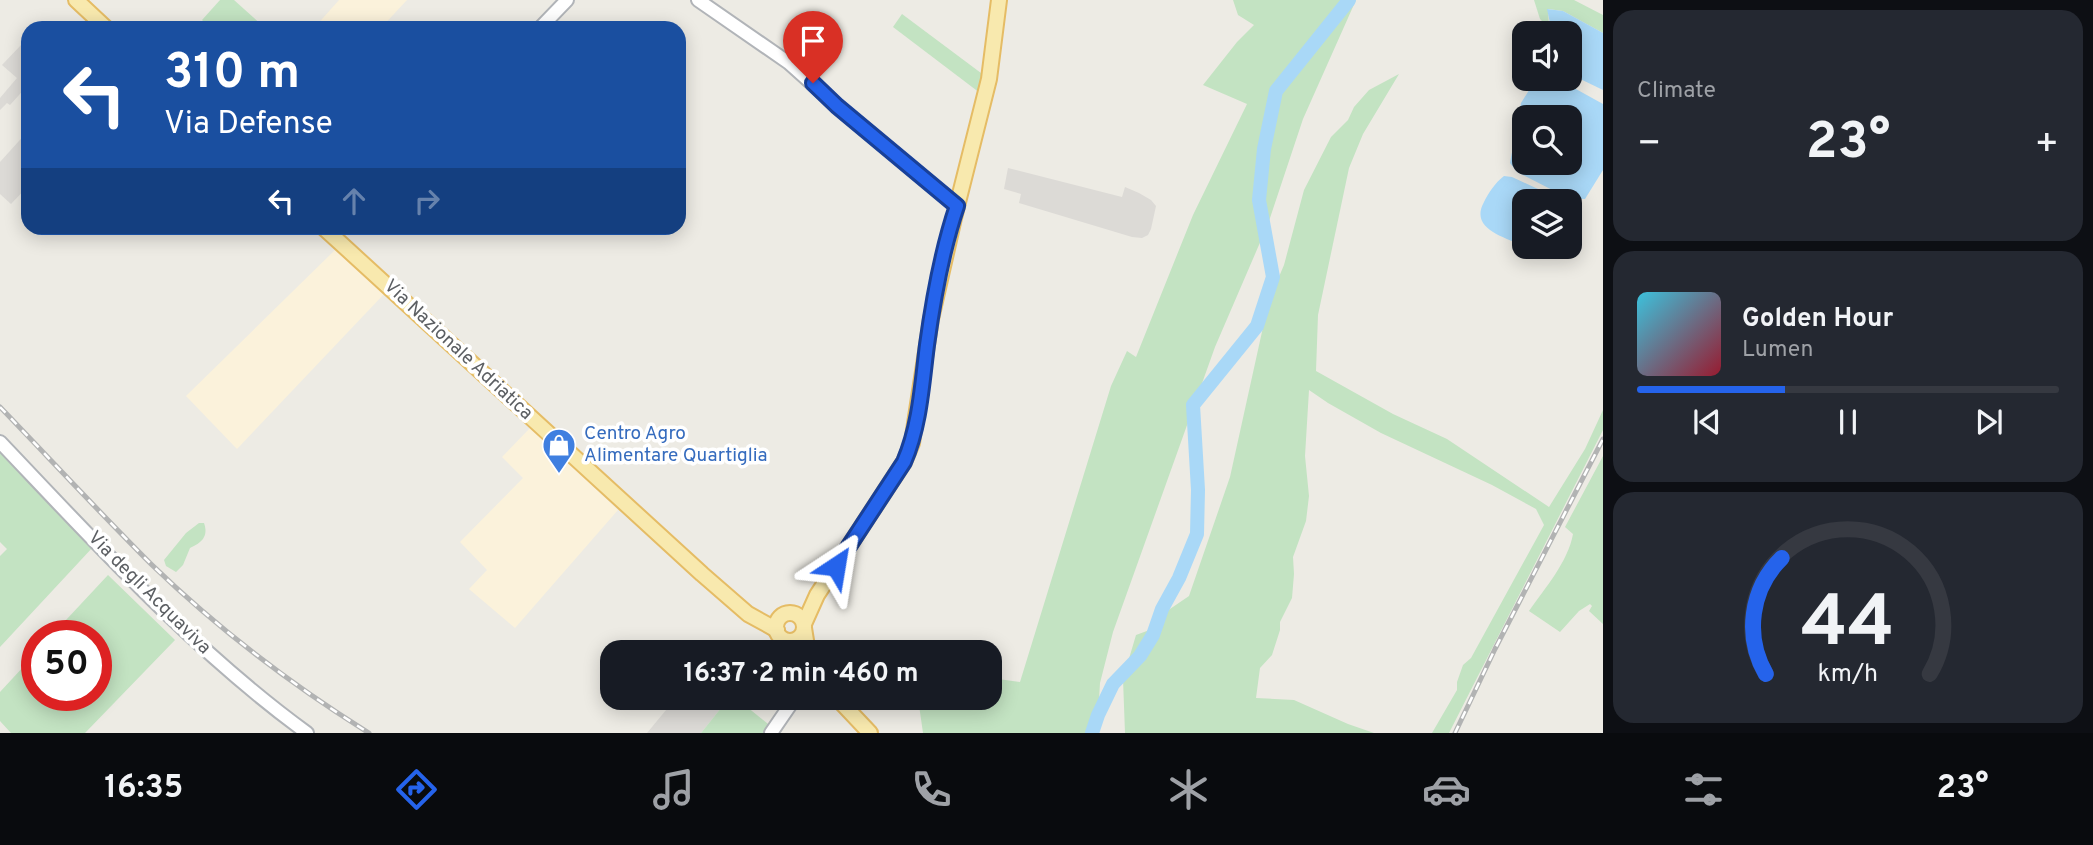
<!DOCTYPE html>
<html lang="en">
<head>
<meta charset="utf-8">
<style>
	:root { --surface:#171b24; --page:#242831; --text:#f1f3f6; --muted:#9ea1a6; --line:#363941; --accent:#2563eb }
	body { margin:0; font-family:Overpass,sans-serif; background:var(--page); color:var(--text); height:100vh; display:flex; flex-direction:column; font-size:26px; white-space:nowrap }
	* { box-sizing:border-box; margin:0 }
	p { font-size:23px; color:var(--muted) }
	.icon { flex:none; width:38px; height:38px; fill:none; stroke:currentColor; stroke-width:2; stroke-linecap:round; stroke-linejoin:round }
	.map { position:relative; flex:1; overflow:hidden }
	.sheet { display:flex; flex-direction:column; gap:10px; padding:10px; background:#0d0f14; width:490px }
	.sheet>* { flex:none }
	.top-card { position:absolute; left:21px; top:21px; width:665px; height:214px; border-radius:21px; box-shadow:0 4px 18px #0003; background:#1a4fa0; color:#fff; overflow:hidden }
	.buttons { position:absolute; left:1512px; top:21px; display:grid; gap:14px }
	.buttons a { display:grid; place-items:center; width:70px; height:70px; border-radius:14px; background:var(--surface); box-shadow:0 4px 18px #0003; font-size:35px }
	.speed { position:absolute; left:21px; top:620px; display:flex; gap:14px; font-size:35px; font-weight:700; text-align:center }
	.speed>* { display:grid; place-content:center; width:91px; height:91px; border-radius:50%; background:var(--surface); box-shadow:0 4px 18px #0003; line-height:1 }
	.speed .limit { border:10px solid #d22; background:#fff; color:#111 }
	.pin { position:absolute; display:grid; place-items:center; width:60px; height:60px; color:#fff; margin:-72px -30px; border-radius:50% 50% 50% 0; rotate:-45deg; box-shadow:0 0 7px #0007 }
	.pin .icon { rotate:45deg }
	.me { position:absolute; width:77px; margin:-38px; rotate:33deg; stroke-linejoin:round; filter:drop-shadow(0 0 5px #0008) }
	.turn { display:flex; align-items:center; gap:24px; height:147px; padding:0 28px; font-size:32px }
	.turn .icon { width:91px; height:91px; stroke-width:2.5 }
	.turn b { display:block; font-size:49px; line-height:60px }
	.lanes { display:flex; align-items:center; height:66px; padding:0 28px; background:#0003; justify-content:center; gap:35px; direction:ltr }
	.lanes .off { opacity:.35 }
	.big { font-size:52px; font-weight:700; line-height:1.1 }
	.sheet .tile { flex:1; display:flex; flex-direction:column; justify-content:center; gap:10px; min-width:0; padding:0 24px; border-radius:21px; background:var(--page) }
	.sheet .dial { align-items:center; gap:0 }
	.dial svg { height:182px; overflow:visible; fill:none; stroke:var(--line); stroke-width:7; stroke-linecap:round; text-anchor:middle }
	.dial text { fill:var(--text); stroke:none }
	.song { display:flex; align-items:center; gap:21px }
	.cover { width:84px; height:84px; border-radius:10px; background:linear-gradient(135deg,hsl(190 70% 55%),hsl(350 70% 35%)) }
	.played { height:7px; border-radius:4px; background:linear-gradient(90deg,var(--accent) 35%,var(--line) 35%) }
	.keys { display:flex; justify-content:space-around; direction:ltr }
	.heat { display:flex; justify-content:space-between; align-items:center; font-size:38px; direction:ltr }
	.trip { position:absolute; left:600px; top:640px; width:402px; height:70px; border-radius:21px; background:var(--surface); box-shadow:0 4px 18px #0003; font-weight:700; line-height:70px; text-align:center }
	.dock { display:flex; height:112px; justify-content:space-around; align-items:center; background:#090b0e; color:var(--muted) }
	.dock .icon { width:49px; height:49px }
	.dock .selected { color:var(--accent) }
	.dock b { font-size:32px; color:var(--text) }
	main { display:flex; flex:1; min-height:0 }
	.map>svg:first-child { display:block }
</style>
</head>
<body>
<main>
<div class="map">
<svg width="1603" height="733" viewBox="0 0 1603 733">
	<rect width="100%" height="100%" fill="#edebe4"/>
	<!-- commercial -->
	<g fill="#fbf2db">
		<polygon points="339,0 407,0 381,28 314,28"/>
		<polygon points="336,249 385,293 237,449 186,396"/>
		<polygon points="531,427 618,510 515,628 469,589 487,570 460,542 523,478 502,457"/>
	</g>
	<!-- industrial -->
	<g fill="#dcdad6">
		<polygon points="22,44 28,50 28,85 10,105 7,103 0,110 0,98 17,78 2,65"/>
		<polygon points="28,131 28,186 11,204 0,194 0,162"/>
		<polygon points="1008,168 1122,197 1125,187 1139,193 1151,200 1156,206 1151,229 1148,235 1142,238 1132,237 1019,203 1021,194 1004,189"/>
		<polygon points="676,698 729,698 701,733 647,733"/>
	</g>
	<!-- green -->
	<g fill="#c3e3c2">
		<polygon points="220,0 234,0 264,27 210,28 202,20"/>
		<polygon points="1233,0 1356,0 1303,119 1268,224 1215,347 1113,632 1100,683 1097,733 923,733 918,698 990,698 991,678 1020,682 1111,386 1127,351 1136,357 1193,215 1247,104 1203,85 1237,42 1254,25 1238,15"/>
		<polygon points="1534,0 1574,0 1603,15 1603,33 1563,11 1548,9 1549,28 1540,19"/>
		<polygon points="902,14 985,76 980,93 893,27"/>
		<polygon points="1399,74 1363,134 1349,168 1318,315 1316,371 1393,414 1447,439 1549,507 1585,449 1603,410 1603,430 1449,733 1432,733 1457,690 1457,682 1463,665 1471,658 1544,525 1536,509 1492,485 1381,433 1328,403 1309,390 1305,456 1309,496 1306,521 1293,557 1294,574 1292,598 1280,622 1280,630 1272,655 1260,668 1256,698 1294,700 1348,724 1374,733 1125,733 1123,679 1136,635 1163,625 1167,611 1189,596 1230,477 1269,300 1284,265 1304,190 1331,137 1348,120 1354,107 1369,90"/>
		<polygon points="0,447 93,547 0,647 0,556 7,549 0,542"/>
		<path d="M1603,456V624L1589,611L1592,606L1590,604L1579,611L1560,632L1529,611C1545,588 1568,562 1573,534L1565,527Z"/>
		<path d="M199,523H204C209,537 201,543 190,548L183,565L176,572L166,566L164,560L186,533Z"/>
		<polygon points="108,575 175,640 85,733 11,733 0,721 0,692 37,652 37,695 96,695 96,635 52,635"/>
		<polygon points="729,698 736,698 773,728 769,733 701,733"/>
	</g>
	<!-- water -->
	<g fill="#a9d8f7" fill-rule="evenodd">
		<polygon points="1547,9 1563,11 1603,33 1603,90 1570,74 1570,33 1548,33 1550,23"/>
		<path d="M1536,79L1565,83L1603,104V170L1585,199L1568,198L1517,172L1510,163L1521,103ZM1570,117V163H1524V117Z"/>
		<path d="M1504,176L1512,177L1564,201H1524V246C1505,237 1469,229 1484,202C1489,192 1495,183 1504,176Z"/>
	</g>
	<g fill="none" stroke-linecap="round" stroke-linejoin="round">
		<!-- river -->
		<polyline stroke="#a9d8f7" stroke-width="14" points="1092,733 1098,715 1113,684 1140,656 1153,635 1162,609 1179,578 1197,534 1198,490 1193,405 1257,326 1273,277 1259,200 1264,149 1276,91 1349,0"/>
		<defs>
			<g id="minor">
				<polyline points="698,0 789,63 837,106 957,206"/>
				<polyline points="540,28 567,0"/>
				<path d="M0,442C97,544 193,650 307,733"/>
				<polyline points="782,639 779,646 786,653"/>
				<polyline points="771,733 795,698"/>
			</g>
			<g id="major">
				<polyline points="76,0 106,28"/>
				<polyline points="324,228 702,574 748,614 777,630"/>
				<circle cx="790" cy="627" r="14"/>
				<polyline points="804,624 817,595 904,462 912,443 931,319 954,218 989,79 999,0"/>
				<polyline points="804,628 808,653"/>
				<polyline points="837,698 870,733"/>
			</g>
		</defs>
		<!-- minor casing -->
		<use href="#minor" stroke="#b1b4b8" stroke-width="16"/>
		<!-- major casing -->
		<use href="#major" stroke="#e5bc65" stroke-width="18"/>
		<!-- minor -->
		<use href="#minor" stroke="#fff" stroke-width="12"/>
		<!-- major -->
		<use href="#major" stroke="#f8e9ae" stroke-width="14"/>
		<defs>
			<g id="rail">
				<path d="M0,407C50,459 100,513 151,564C216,627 292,685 369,733"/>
				<polyline points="1455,733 1495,649 1603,439"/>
			</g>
		</defs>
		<!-- rail casing -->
		<use href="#rail" stroke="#b2b3b3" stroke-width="5"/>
		<!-- rail -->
		<use href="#rail" stroke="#fff" stroke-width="2.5" stroke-dasharray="8" stroke-linecap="butt"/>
	</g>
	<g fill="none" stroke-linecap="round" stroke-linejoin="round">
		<defs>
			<path id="route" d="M813,83L837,106L957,206C943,247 933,301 927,345C922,384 920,425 904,462L836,566"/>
		</defs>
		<!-- route casing -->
		<use href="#route" stroke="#184099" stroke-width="18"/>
		<!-- route -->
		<use href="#route" stroke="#2563eb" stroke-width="12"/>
	</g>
	<!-- icons -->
	<defs>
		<symbol id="shop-pin" viewBox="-11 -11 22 30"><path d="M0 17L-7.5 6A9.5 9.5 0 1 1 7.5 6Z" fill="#3f7fe0" stroke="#fff"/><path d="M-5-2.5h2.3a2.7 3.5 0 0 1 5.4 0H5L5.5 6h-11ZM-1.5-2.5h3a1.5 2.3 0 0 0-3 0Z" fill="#fff"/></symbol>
	</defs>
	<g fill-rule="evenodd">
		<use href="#shop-pin" x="540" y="426" width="38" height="52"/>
	</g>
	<g text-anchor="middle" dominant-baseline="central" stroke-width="7" stroke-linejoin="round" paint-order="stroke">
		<!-- street labels -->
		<g font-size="19" fill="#5c5f63" stroke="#fff">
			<text transform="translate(458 350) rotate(43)">Via Nazionale Adriatica</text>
			<text transform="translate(149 593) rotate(45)">Via degli Acquaviva</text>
		</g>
		<!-- shop labels -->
		<g font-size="19" fill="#366cbe" stroke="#fff" text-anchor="start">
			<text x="584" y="434">Centro Agro<tspan x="584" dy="22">Alimentare Quartiglia</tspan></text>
		</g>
	</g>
</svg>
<div class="buttons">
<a><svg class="icon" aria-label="sound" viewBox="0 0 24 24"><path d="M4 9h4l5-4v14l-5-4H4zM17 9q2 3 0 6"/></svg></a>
<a><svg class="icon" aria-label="search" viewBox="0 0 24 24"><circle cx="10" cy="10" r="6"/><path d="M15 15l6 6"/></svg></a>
<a><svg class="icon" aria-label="layers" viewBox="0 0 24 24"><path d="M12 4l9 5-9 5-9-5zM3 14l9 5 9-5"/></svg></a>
</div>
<div class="speed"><div class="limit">50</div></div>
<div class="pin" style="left:813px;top:83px;background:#d93025"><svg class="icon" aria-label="arrive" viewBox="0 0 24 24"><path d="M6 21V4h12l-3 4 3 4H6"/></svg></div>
<svg class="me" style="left:836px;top:566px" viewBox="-20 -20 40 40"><path d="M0-17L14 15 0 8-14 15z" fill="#2563eb" stroke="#fff" stroke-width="4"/></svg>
<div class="trip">16:37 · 2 min · 460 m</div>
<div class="top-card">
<div class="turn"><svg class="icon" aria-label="left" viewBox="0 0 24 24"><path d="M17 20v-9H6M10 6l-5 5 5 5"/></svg><div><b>310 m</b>Via Defense</div></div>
<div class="lanes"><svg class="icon" aria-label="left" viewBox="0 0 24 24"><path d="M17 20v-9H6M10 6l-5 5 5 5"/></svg><svg class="icon off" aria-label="ahead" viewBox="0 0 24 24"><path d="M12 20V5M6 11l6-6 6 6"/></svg><svg class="icon off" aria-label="right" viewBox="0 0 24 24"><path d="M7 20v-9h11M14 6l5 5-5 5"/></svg></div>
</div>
</div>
<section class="sheet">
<div class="tile"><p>Climate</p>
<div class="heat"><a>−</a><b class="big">23°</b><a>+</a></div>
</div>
<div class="tile">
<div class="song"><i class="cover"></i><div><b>Golden Hour</b><p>Lumen</p></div></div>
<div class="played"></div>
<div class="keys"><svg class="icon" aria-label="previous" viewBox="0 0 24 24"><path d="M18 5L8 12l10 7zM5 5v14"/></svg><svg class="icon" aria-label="pause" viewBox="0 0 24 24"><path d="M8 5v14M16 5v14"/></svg><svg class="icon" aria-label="next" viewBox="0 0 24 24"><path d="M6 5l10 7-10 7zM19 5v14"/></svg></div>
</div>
<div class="tile dial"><svg viewBox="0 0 100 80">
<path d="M14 69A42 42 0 1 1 86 69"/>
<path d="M14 69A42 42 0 0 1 21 18" stroke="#2563eb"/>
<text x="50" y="56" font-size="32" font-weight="700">44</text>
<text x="50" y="72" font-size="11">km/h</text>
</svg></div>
</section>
</main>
<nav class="dock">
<b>16:35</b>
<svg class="icon selected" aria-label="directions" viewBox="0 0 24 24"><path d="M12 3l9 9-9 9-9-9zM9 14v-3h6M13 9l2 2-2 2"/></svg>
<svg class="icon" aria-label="music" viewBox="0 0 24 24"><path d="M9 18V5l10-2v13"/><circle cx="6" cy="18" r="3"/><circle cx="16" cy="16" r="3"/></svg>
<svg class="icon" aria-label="phone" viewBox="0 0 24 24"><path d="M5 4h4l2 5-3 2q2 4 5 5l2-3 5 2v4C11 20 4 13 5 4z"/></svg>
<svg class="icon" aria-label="climate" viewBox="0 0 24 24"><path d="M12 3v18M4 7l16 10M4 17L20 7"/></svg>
<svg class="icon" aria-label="car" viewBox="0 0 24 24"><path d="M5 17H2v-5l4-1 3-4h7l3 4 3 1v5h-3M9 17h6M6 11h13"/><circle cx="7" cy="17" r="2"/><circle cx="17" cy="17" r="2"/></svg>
<svg class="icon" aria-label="filters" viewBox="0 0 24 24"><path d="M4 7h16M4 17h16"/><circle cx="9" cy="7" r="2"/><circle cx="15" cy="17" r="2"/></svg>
<b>23°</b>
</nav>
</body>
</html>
